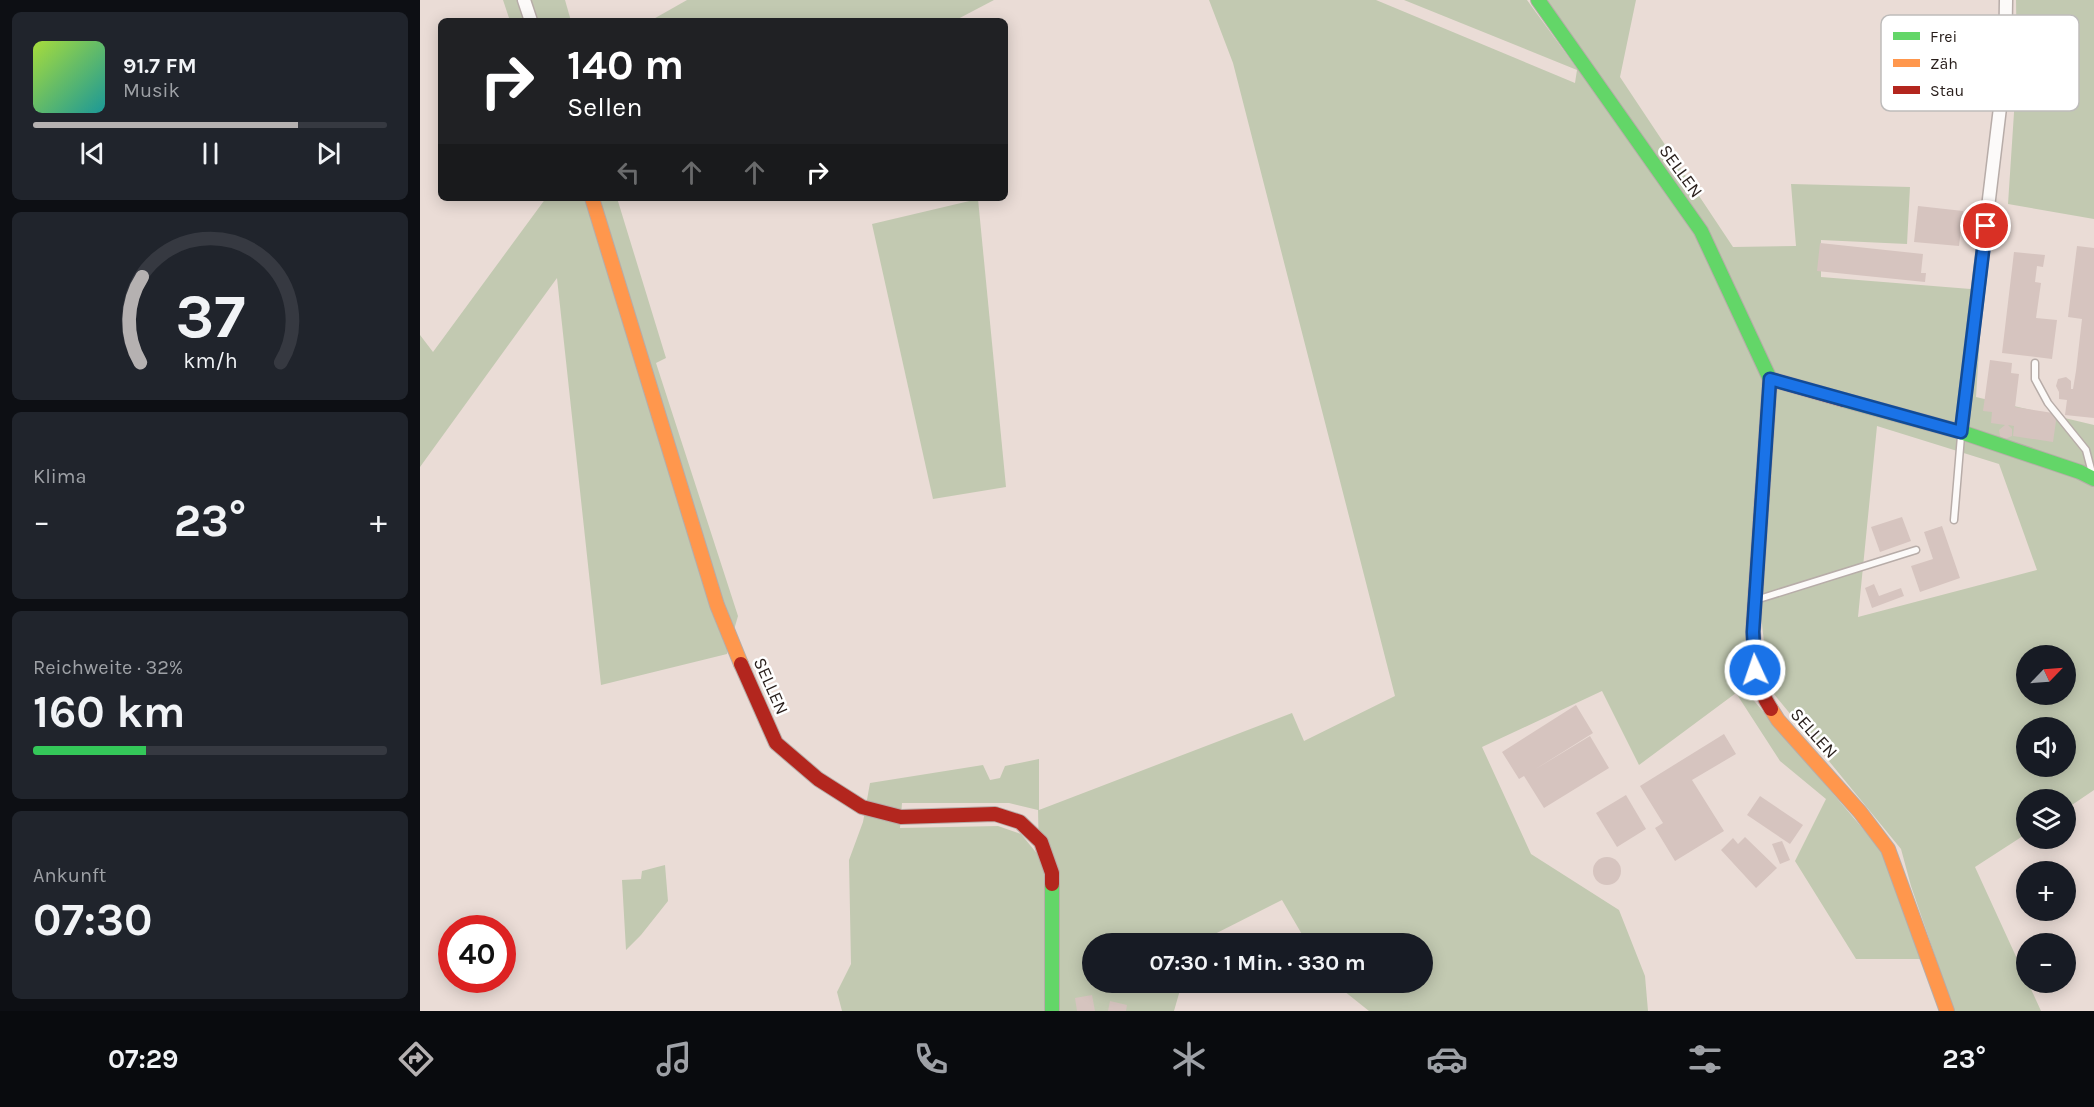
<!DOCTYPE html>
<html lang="de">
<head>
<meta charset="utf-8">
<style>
	:root { --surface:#171b24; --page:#20242c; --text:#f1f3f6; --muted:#9ea1a6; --line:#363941; --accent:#b5b1b1 }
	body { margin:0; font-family:Karla,sans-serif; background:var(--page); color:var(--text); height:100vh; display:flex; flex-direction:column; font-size:22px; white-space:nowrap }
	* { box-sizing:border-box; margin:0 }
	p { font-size:20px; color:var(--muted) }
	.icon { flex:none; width:33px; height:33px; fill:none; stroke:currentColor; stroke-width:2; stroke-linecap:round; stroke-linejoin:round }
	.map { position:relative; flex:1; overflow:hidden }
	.details { display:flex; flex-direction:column; gap:12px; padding:12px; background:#0d0f14; width:420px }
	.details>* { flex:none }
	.top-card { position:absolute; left:18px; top:18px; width:570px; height:183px; border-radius:9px; box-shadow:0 3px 15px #0003; background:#202124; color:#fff; overflow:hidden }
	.needle { width:39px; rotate:65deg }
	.tools { position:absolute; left:1596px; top:645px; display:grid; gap:12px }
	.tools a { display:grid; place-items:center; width:60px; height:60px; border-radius:50%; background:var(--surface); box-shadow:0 3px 15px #0003; font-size:30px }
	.speed { position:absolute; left:18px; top:915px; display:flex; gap:12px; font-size:30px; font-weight:700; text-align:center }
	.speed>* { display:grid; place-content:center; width:78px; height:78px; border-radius:50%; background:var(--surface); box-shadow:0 3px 15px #0003; line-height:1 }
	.speed .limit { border:9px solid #d22; background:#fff; color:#111 }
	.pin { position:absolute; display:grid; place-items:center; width:51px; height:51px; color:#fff; margin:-26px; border:3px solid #fff; border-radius:50%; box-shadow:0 2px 6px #0007 }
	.me { position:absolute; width:66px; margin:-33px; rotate:357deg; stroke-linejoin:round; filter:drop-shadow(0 0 4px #0008) }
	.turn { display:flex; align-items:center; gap:21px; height:126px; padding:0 30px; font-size:27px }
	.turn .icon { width:78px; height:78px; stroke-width:2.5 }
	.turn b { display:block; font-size:42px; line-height:51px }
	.lanes { display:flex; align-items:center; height:57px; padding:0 30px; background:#0003; justify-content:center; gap:30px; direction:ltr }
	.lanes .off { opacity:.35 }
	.big { font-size:45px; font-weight:700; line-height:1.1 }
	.details .card { flex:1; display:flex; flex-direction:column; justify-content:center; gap:9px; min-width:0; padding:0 21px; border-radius:9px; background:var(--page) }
	.details .dial { align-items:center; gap:0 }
	.dial svg { height:156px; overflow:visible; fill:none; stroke:var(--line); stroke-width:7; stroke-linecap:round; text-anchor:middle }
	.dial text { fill:var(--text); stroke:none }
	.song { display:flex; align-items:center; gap:18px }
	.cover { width:72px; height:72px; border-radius:9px; background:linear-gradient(135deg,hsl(80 70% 55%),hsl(180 70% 35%)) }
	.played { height:6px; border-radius:3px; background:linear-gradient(90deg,var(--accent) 75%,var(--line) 75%) }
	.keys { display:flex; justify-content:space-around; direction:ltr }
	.heat { display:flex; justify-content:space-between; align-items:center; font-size:33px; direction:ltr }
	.charge { height:9px; border-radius:4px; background:linear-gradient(90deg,#34c759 32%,var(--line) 0) }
	.trip { position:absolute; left:662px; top:933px; width:351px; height:60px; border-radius:30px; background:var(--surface); box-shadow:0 3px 15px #0003; font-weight:700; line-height:60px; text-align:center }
	.menu { display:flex; height:96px; justify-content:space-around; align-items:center; background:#090b0e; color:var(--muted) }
	.menu .icon { width:42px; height:42px }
	.menu .on { color:var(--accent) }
	.menu b { font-size:27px; color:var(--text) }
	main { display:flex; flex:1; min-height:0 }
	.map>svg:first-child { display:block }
</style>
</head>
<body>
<main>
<section class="details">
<div class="card">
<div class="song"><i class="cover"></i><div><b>91.7 FM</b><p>Musik</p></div></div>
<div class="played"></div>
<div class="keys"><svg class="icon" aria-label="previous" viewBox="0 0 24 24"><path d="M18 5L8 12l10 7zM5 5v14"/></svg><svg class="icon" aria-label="pause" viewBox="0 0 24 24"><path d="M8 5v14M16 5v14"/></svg><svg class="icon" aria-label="next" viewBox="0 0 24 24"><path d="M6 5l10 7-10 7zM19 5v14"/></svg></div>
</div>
<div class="card dial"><svg viewBox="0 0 100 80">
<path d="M14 69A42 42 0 1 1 86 69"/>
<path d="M14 69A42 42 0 0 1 15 25" stroke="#b5b1b1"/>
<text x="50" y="56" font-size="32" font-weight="700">37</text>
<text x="50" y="72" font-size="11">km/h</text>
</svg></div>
<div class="card"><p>Klima</p>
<div class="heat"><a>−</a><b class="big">23°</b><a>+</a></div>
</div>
<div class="card"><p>Reichweite · 32%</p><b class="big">160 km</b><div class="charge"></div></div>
<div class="card"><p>Ankunft</p><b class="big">07:30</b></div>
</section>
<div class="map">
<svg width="1674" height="1011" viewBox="0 0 1674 1011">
	<rect width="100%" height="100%" fill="#eadcd6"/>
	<!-- green -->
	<g fill="#c2c9b1" fill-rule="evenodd">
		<polygon points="83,0 145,0 151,21 90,21"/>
		<polygon points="267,0 574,0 534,21 230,21"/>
		<path d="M789,0H956L1155,83L1157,70L984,0H1107L1158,70L1123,0H1216L1200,77L1313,247L1376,246L1371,184L1490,187L1487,244L1401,240V277L1563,290L1556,397L1674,425V790L1646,809V800H1606V834L1555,867L1621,1011H1534L1491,886L1481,849L1349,688L1341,615L1328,619L1324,689L1461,850L1501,959H1436L1375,861L1406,799L1360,761L1316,693L1219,765L1182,691L1062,747L1111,854L1199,910L1225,976L1228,1011H949L914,983L1002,982V944L887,943L862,900L777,943L672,944V982L762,983L754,1011H422L417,992L431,964L429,860L443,822L450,783L563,765L570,780L580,778L585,766L619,759V810L872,713L884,741L975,696L813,63ZM1457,426L1579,464L1617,570L1438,617ZM1606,656H1646V694H1606ZM1606,728H1646V766H1606ZM482,803H589L618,810L619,856L601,834L578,826L480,828Z"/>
		<polygon points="1596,0 1674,0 1674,219 1588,204 1597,67"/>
		<polygon points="126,198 197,198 246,358 236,363 318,616 307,654 181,685 137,278 0,467 0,335 13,352"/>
		<polygon points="558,199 586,487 513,499 452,224"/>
		<polygon points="245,865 248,901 221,935 206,950 202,880 221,879 222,871"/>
	</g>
	<!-- building -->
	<g fill="#d6c4bf">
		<polygon points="1498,206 1543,211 1539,246 1494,242"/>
		<polygon points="1400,243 1503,254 1501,273 1506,273 1505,282 1397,271"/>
		<polygon points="1657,246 1674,248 1674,418 1645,415 1647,400 1639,399 1639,392 1636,386 1638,379 1646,377 1651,381 1651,389 1653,389 1656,371 1662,319 1648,317"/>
		<polygon points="1594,252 1625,255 1623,267 1617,266 1615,282 1621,283 1616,318 1637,320 1632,359 1582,353"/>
		<polygon points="1570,360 1592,363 1591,373 1599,374 1595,407 1633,413 1636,421 1633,442 1593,436 1594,426 1588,425 1592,429 1592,436 1585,439 1580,436 1579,430 1585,425 1571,423 1572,412 1563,411"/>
		<polygon points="1482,517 1491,541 1460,552 1451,527"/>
		<polygon points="1522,526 1540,578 1500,592 1491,566 1513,559 1504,532"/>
		<polygon points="1454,584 1459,596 1481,588 1484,596 1452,608 1445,588"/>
		<polygon points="1156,705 1173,733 1114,770 1170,736 1189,768 1124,808 1104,776 1099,779 1082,752"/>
		<polygon points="1304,734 1316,754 1272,780 1304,831 1255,861 1235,828 1243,823 1220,786"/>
		<polygon points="1206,795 1226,829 1197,847 1176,813"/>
		<polygon points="1340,796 1383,825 1370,844 1327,815"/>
		<polygon points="1325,837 1357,868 1336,888 1301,850 1313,838 1318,844"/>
		<polygon points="1362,841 1370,860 1360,864 1352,844"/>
		<circle cx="1187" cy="871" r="14"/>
		<polygon points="672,995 675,1011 657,1011 655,998"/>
		<polygon points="690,1001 707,1005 706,1011 688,1011"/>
	</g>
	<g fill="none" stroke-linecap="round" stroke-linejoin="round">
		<defs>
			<g id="lane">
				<polyline points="1615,363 1615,379 1628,403 1666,450 1672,473"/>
				<polyline points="1534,520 1541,436"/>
				<polyline points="1339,599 1496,550"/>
			</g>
			<g id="street">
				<polyline points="104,0 111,21"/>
				<polyline points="1541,432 1585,66 1586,0"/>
			</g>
			<g id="fast">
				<polyline points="1118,0 1281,231 1350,379"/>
				<polyline points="1424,400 1541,432 1660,472 1674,479"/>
				<polyline points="632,884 632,1011"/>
			</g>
			<g id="slow">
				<polyline points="172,198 297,605 321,664"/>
				<polyline points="1351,709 1358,720 1440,812 1468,849 1527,1011"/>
			</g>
			<g id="jam">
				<polyline points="321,664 356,743 398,779 442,807 481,817 575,814 600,822 621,842 632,873 632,884"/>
				<path d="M1351,709C1335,685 1334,659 1333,631L1350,379L1424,400"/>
			</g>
		</defs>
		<!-- lane casing -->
		<use href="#lane" stroke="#b7aca8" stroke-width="9"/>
		<!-- street casing -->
		<use href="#street" stroke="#b7aca8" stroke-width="15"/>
		<!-- fast casing -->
		<use href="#fast" stroke="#b7aca8" stroke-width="16"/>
		<!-- slow casing -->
		<use href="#slow" stroke="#b7aca8" stroke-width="16"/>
		<!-- jam casing -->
		<use href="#jam" stroke="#b7aca8" stroke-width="16"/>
		<!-- lane -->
		<use href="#lane" stroke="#fcfaf9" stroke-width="6"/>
		<!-- street -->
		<use href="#street" stroke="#fcfaf9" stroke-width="12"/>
		<!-- fast -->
		<use href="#fast" stroke="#63d668" stroke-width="14"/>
		<!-- slow -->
		<use href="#slow" stroke="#ff974d" stroke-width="14"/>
		<!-- jam -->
		<use href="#jam" stroke="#b3261e" stroke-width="14"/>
	</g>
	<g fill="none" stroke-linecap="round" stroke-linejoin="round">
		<defs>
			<polyline id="route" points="1335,670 1333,632 1350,379 1541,432 1566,226"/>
		</defs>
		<!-- route casing -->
		<use href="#route" stroke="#114b97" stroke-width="15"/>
		<!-- route -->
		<use href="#route" stroke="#1a73e8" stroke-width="10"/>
	</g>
	<g text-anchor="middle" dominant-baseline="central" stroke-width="5" stroke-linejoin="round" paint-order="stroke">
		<!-- street labels -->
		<g font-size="18" fill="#281e1b" stroke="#fff">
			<text transform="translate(1261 171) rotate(54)">SELLEN</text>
			<text transform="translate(351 686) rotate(66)">SELLEN</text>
			<text transform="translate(1394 733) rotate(48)">SELLEN</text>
		</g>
	</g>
	<!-- legend -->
	<rect x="1461" y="15" width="198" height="96" rx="9" fill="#fff" stroke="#bebcbb" stroke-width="1.5"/>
	<rect x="1473" y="32" width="27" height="8" fill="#63d668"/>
	<rect x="1473" y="59" width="27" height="8" fill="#ff974d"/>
	<rect x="1473" y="86" width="27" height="8" fill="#b3261e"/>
	<g font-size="16" fill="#281e1b">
		<text x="1510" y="42">Frei</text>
		<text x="1510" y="69">Zäh</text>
		<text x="1510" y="96">Stau</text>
	</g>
</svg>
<div class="tools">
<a><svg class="needle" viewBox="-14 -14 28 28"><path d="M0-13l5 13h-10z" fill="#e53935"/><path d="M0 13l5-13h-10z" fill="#9ea1a6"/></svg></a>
<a><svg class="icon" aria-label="sound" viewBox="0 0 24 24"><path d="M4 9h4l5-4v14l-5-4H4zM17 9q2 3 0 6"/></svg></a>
<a><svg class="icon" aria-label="layers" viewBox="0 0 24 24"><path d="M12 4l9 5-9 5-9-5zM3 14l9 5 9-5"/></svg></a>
<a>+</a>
<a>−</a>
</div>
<div class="speed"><div class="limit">40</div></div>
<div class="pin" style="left:1566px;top:226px;background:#d93025"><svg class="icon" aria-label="arrive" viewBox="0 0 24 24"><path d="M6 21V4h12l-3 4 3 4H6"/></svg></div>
<svg class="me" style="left:1335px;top:670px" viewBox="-20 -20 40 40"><circle r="17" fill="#1a73e8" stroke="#fff" stroke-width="3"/><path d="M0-11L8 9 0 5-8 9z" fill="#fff"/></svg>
<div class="trip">07:30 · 1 Min. · 330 m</div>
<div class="top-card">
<div class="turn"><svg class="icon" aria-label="right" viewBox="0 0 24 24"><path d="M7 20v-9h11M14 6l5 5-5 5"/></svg><div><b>140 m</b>Sellen</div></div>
<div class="lanes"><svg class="icon off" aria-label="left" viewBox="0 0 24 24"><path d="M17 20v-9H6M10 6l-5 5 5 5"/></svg><svg class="icon off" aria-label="ahead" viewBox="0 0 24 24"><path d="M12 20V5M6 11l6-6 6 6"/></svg><svg class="icon off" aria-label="ahead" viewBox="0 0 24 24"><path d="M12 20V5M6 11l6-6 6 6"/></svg><svg class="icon" aria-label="right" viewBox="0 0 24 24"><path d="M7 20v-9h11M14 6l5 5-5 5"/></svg></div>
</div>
</div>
</main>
<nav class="menu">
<b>07:29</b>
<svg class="icon on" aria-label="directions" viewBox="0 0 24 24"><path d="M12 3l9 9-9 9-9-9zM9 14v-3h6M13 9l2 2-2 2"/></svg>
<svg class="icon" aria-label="music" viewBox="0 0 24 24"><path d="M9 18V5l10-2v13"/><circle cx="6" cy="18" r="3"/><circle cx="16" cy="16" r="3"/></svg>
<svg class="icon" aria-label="phone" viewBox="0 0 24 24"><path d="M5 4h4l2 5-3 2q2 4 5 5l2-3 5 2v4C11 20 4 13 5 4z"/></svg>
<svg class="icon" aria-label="climate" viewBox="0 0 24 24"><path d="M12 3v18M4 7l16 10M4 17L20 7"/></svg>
<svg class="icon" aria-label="car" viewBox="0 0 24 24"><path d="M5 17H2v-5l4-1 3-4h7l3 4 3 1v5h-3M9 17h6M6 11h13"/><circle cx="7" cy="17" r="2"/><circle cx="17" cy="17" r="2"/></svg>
<svg class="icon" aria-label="filters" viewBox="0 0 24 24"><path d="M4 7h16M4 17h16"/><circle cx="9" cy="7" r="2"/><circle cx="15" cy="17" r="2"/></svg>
<b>23°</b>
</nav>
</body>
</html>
